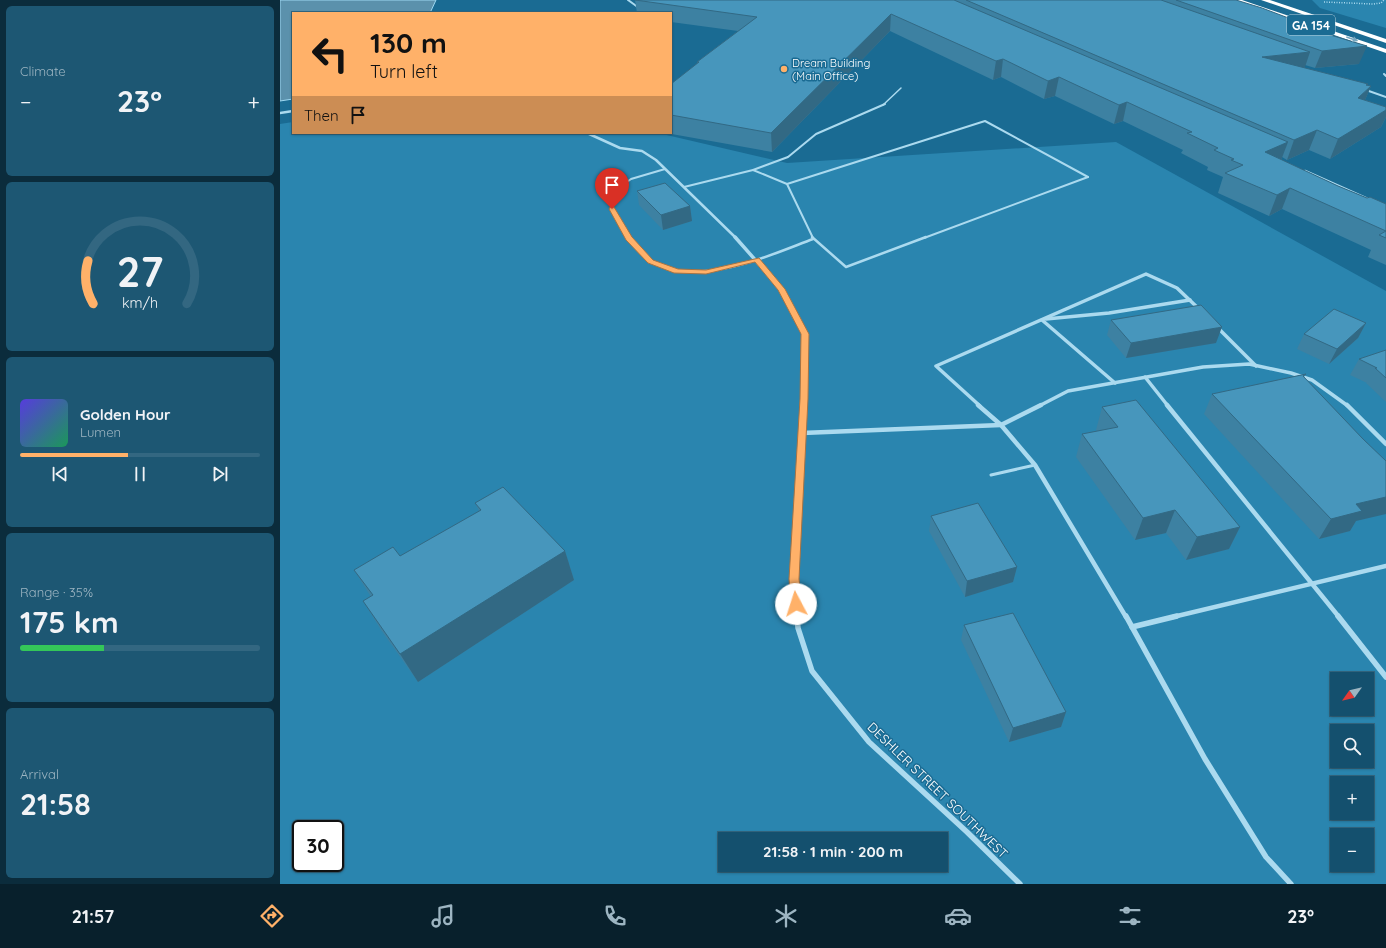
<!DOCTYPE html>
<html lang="en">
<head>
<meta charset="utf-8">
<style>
	:root { --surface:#14506e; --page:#1d5773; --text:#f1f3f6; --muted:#9db5c2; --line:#336781; --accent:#ffb169 }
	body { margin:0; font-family:Quicksand,sans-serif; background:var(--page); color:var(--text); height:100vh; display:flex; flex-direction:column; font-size:15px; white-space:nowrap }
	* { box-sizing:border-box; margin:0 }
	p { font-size:13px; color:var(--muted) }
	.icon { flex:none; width:22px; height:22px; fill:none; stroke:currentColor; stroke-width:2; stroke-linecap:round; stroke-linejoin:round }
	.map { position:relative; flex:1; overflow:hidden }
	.drawer { display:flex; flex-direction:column; gap:6px; padding:6px; background:#0b2c3c; width:280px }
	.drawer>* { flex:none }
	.hud { position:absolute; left:12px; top:12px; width:380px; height:122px; border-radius:0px; box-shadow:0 1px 3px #0004,0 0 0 1px var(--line); background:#ffb169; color:#111; overflow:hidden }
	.needle { width:26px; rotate:236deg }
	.tools { position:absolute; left:1050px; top:672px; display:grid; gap:8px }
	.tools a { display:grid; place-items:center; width:44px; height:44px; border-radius:0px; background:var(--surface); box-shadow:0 1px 3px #0004,0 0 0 1px var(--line); font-size:20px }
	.speed { position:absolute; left:12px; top:820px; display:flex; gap:8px; font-size:20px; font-weight:700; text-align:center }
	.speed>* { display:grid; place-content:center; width:52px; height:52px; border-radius:50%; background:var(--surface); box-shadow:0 1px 3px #0004,0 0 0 1px var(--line); line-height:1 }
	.speed .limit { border:2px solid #111; border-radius:6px; background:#fff; color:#111 }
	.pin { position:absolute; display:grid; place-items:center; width:34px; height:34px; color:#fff; margin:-41px -17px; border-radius:50% 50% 50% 0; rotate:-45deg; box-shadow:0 0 4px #0007 }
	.pin .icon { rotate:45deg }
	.me { position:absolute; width:44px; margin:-22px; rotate:355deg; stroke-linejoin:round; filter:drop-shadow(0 0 3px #0008) }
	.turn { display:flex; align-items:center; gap:14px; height:84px; padding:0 12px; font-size:18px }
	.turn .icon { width:52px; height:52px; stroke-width:2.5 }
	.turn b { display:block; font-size:28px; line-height:34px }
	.then { display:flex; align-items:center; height:38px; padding:0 12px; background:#0003; gap:8px; font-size:15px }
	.big { font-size:30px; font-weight:700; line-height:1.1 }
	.drawer .tile { flex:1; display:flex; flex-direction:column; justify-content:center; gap:6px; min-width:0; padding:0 14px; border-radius:6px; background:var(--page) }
	.drawer .dial { align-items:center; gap:0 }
	.dial svg { height:104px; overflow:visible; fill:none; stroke:var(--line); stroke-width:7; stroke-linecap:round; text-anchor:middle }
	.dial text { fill:var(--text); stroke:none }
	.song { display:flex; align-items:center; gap:12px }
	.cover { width:48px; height:48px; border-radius:6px; background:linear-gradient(135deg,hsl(250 70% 55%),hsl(150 70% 35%)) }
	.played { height:4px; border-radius:2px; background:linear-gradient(90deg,var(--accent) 45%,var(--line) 45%) }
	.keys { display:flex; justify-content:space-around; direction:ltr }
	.heat { display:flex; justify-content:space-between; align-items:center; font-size:22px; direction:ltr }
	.charge { height:6px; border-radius:3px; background:linear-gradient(90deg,#34c759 35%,var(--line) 0) }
	.trip { position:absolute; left:438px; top:832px; width:230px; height:40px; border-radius:0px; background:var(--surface); box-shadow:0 1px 3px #0004,0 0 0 1px var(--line); font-weight:700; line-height:40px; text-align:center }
	.dock { display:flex; height:64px; justify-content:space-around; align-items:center; background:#08202c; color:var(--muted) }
	.dock .icon { width:28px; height:28px }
	.dock .on { color:var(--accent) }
	.dock b { font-size:18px; color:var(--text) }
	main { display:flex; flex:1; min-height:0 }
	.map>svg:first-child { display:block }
</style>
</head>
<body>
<main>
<section class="drawer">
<div class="tile"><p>Climate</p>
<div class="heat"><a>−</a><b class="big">23°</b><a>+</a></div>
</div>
<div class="tile dial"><svg viewBox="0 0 100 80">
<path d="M14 69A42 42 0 1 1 86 69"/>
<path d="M14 69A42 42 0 0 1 10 36" stroke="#ffb169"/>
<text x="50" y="56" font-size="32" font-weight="700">27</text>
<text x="50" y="72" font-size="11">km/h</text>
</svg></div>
<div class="tile">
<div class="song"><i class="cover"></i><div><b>Golden Hour</b><p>Lumen</p></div></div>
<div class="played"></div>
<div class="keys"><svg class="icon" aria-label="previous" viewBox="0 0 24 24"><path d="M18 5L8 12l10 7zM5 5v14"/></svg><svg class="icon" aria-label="pause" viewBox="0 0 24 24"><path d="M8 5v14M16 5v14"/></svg><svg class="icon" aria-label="next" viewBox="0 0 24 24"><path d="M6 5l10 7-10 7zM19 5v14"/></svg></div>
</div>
<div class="tile"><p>Range · 35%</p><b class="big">175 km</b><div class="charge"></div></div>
<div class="tile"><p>Arrival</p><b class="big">21:58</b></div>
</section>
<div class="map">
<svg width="1106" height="884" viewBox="0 0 1106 884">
	<rect width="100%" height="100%" fill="#1a6b93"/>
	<!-- green -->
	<g fill="#2a85af" fill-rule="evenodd">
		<polygon points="1032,0 1106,0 1106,28 1040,8"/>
		<path d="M13,122V133H378L507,163L836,142L1106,291V884H0V124ZM1057,679H1087V709H1057ZM1057,731H1087V761H1057ZM1057,783H1087V813H1057ZM21,829H55V863H21ZM1057,835H1087V865H1057ZM445,839H661V865H445Z"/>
	</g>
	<!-- water -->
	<polygon fill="#5b91ac" stroke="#9ed8f1" points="0,0 156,0 150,13 13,13 13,99 0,101"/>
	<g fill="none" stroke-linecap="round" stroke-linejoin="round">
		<!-- path -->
		<polyline stroke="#abdaef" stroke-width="1.5" stroke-dasharray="1 1.5" stroke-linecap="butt" points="1044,2 1093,4 1101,3 1104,0"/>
		<!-- service-far3 -->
		<polyline stroke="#abdaef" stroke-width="1.5" points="603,105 621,88"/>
		<!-- service-far2 -->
		<g stroke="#abdaef" stroke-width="2">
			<polyline points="473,170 507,184 705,121 808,177"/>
			<polyline points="507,184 533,238"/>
			<polyline points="404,187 473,170 508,157 536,134 605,104"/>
			<polyline points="349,238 332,209 335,191 351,179 385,169"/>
			<polyline points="644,238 808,177"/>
		</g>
		<!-- service-far1 -->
		<g stroke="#abdaef" stroke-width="2.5">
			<path d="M348,237C354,244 363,257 371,262C421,287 485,257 533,239"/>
			<polyline points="532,237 566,267 646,237"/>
		</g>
		<!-- service -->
		<polyline stroke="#abdaef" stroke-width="3" points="711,475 755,465"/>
		<!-- minor-far4 -->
		<g stroke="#abdaef" stroke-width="2">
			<polyline points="348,0 366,13"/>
			<polyline points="1104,74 1106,76"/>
			<polyline points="1086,90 1106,97"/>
		</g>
		<!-- minor-far3 -->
		<g stroke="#abdaef" stroke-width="2.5">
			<polyline points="0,113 13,111"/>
			<polyline points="307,133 340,148 362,151 376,160 456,238"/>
			<polyline points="1025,171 1090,200"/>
		</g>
		<!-- minor-far2 -->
		<g stroke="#abdaef" stroke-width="3.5">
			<polyline points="455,237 501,289 525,334 524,406"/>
			<polyline points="766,319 829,313 910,300"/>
			<polyline points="762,320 835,383"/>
			<polyline points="938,328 976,366"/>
			<polyline points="865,377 888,406"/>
			<polyline points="700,406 656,366 866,274 897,288 919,309"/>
			<polyline points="759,406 788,391 923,367 969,364 1011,373 1032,380 1068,406"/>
		</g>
		<!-- minor-far1 -->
		<g stroke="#abdaef" stroke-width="4.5">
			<polyline points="698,405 721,425 755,465 846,617"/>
			<polyline points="887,405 1059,617"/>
			<polyline points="1067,405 1106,444"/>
			<polyline points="522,433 721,425 761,405"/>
			<polyline points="517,617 514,579 524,405"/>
			<polyline points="893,617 1106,566"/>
		</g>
		<!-- minor -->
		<g stroke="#abdaef" stroke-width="5.5">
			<polyline points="517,616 518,628 532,671 589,742 687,832 740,884"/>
			<polyline points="846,616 925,759 986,857 1011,884"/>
			<polyline points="1058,616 1106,677"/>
			<polyline points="852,627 897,616"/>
		</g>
		<!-- motorway -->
		<g fill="#fff" fill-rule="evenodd">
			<polygon points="953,0 962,0 1106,49 1106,53"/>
			<polygon points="981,0 990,0 1106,39 1106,43"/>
		</g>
	</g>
	<!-- wall -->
	<g fill="#3d81a2">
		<polygon points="355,0 956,0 1039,31 1079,64 1035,68 1025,65 1024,68 1088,84 1087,85 1091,86 1085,100 1106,107 1106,117 1101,127 1050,159 1029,150 1007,160 1002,157 1001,160 1058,186 1087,198 1106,204 1106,265 1088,257 1091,250 1002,209 989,216 938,193 943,177 927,170 928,167 901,153 903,150 843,121 834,124 775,96 764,99 721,77 713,80 610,31 492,152 386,133 391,133 391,84 417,64 417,62 458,31 391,22 391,13 357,13"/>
		<polygon points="357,191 410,206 412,221 383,230 359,205"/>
		<polygon points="831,320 936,343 846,358 827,335"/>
		<polygon points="1086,323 1078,338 1049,364 1017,349 1024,334"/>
		<polygon points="1106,350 1106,402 1086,383 1087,383 1070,375 1079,359"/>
		<polygon points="1026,374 1024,377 1076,521 1070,531 1039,539 924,414 932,394"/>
		<polygon points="822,407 960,527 949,549 906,560 886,533 855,540 796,457 802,434 817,431 816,430"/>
		<polygon points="195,503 285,551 294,580 138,682 101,630 83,601 91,597 74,570 120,556 199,511"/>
		<polygon points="651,516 737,567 733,582 685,597 649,531"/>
		<polygon points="684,625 786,712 781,727 729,742 681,640"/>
	</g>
	<!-- shaded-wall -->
	<g fill="#326984">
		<polygon points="611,14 610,31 492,152 491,133"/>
		<polygon points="1087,46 1079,64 1035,68 1042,51"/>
		<polygon points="1030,52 1024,70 982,57"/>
		<polygon points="723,59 721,77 713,80 716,61"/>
		<polygon points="779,77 775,96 764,99 768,81"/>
		<polygon points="1088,84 1084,93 1091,86 1083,105 1078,98 1086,85"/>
		<polygon points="847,102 843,121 834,124 839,105"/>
		<polygon points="1106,110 1106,117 1101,127 1050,159 1058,139"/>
		<polygon points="1037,130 1029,150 1007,160 1014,140"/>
		<polygon points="1008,142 1000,163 985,152"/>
		<polygon points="1010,188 1002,209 989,216 997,195"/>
		<polygon points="410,206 412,221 383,230 381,215"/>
		<polygon points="1086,323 1078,338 1049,364 1057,349"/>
		<polygon points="942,327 936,343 846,358 851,343"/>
		<polygon points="1106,497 1106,514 1076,521 1070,531 1039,539 1051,519 1076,504"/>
		<polygon points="895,510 886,533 855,540 863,518"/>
		<polygon points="960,527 949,549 906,560 917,537"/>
		<polygon points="285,551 294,580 138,682 120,654"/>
		<polygon points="737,567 733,582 685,597 687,581"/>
		<polygon points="786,712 781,727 729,742 733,728"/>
	</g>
	<!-- building -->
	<g fill="#4796bc" stroke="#326984">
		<polygon points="355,0 674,0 1008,142 985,152 1058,186 1087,198 1090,197 1106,204 1106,238 1099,235 1106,231 1010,188 997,195 945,173 963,165 951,160 954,159 934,150 938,148 907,133 912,132 847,102 839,105 779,77 768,81 723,59 716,61 611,14 491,133 391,115 391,84 419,62 417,62 477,17"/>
		<polygon points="686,0 881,0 1030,52 982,57 1088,84 1086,85 1091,86 1078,98 1106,107 1106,110 1058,139 1037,130 1014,140"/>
		<polygon points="896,0 956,0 982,8 1040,30 1037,31 1087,46 1042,51"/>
		<polygon points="385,183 410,206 381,215 357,191"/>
		<polygon points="921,305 942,327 851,343 831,320"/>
		<polygon points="1054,309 1086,323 1057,349 1024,334"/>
		<polygon points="1106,350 1106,378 1095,368 1097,368 1079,359"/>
		<polygon points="1026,374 1023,376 1083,439 1106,461 1106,497 1076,504 1082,511 1051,519 932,394"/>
		<polygon points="856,400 960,527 917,537 895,510 863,518 802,434 838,427 822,407"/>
		<polygon points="223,487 285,551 120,654 83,601 93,595 74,570 113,547 120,556 201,510 195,503"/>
		<polygon points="698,503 737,567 687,581 651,516"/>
		<polygon points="733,613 786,712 733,728 684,625"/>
	</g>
	<!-- one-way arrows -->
	<defs><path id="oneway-solid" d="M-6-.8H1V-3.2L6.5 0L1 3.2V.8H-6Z"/></defs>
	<use fill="#76a6be" href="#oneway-solid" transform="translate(1072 39) rotate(19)"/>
	<!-- route -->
	<polygon fill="#ffb169" stroke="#a67344" points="330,207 334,207 352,237 373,260 398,269 426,270 479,258 505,289 529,334 528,399 519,579 522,604 520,607 516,608 512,607 511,604 509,579 520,399 521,334 498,290 475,262 426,274 394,273 368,263 346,240 329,209"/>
	<!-- markers -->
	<circle fill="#ffb169" stroke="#1a6b93" stroke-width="1.5" cx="504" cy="69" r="4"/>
	<g text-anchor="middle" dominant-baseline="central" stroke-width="3" stroke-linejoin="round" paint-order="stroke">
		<!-- far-poi labels -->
		<g font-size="11" fill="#fff" stroke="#1a6b93" text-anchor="start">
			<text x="512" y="63">Dream Building<tspan x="512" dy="13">(Main Office)</tspan></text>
		</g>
		<!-- shield labels -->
		<rect fill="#1a6b93" stroke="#bad3df" stroke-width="1" x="1007" y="15" width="48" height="20" rx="3"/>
		<g font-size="12" font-weight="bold" fill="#fff">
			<text x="1031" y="25">GA 154</text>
		</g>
		<!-- street labels -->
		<g font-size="13" fill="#fff" stroke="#1a6b93">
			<text transform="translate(658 790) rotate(44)">DESHLER STREET SOUTHWEST</text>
		</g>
	</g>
</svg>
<div class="tools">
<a><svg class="needle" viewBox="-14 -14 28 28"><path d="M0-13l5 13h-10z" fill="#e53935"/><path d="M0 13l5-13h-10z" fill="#9db5c2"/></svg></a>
<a><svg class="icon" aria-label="search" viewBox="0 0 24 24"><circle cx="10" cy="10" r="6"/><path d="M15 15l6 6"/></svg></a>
<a>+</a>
<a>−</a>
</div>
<div class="speed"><div class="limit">30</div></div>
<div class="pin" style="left:332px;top:209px;background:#d93025"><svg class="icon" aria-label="arrive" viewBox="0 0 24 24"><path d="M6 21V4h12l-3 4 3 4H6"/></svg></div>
<svg class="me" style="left:516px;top:604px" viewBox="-20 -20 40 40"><circle r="19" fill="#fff"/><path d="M0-13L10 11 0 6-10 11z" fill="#ffb169"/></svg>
<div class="trip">21:58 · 1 min · 200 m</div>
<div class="hud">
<div class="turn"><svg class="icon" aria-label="left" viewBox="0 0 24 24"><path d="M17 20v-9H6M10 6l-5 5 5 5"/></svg><div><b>130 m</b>Turn left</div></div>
<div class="then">Then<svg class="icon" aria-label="arrive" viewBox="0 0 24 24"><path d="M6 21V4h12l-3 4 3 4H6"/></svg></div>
</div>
</div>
</main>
<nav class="dock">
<b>21:57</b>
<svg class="icon on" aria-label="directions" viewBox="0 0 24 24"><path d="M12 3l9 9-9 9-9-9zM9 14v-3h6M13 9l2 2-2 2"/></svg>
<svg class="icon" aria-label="music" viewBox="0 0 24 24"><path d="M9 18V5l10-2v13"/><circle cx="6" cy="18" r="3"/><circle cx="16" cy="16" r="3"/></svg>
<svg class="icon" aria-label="phone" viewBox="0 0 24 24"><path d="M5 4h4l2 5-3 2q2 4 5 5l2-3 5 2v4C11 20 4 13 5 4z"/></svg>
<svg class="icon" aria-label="climate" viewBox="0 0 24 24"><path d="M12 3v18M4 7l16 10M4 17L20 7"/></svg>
<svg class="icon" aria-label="car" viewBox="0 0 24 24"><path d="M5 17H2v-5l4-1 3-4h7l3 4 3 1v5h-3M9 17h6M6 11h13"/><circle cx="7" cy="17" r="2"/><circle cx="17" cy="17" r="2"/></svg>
<svg class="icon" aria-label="filters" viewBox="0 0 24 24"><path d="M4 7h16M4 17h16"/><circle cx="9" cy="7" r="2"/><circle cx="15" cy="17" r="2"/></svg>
<b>23°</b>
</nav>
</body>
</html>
